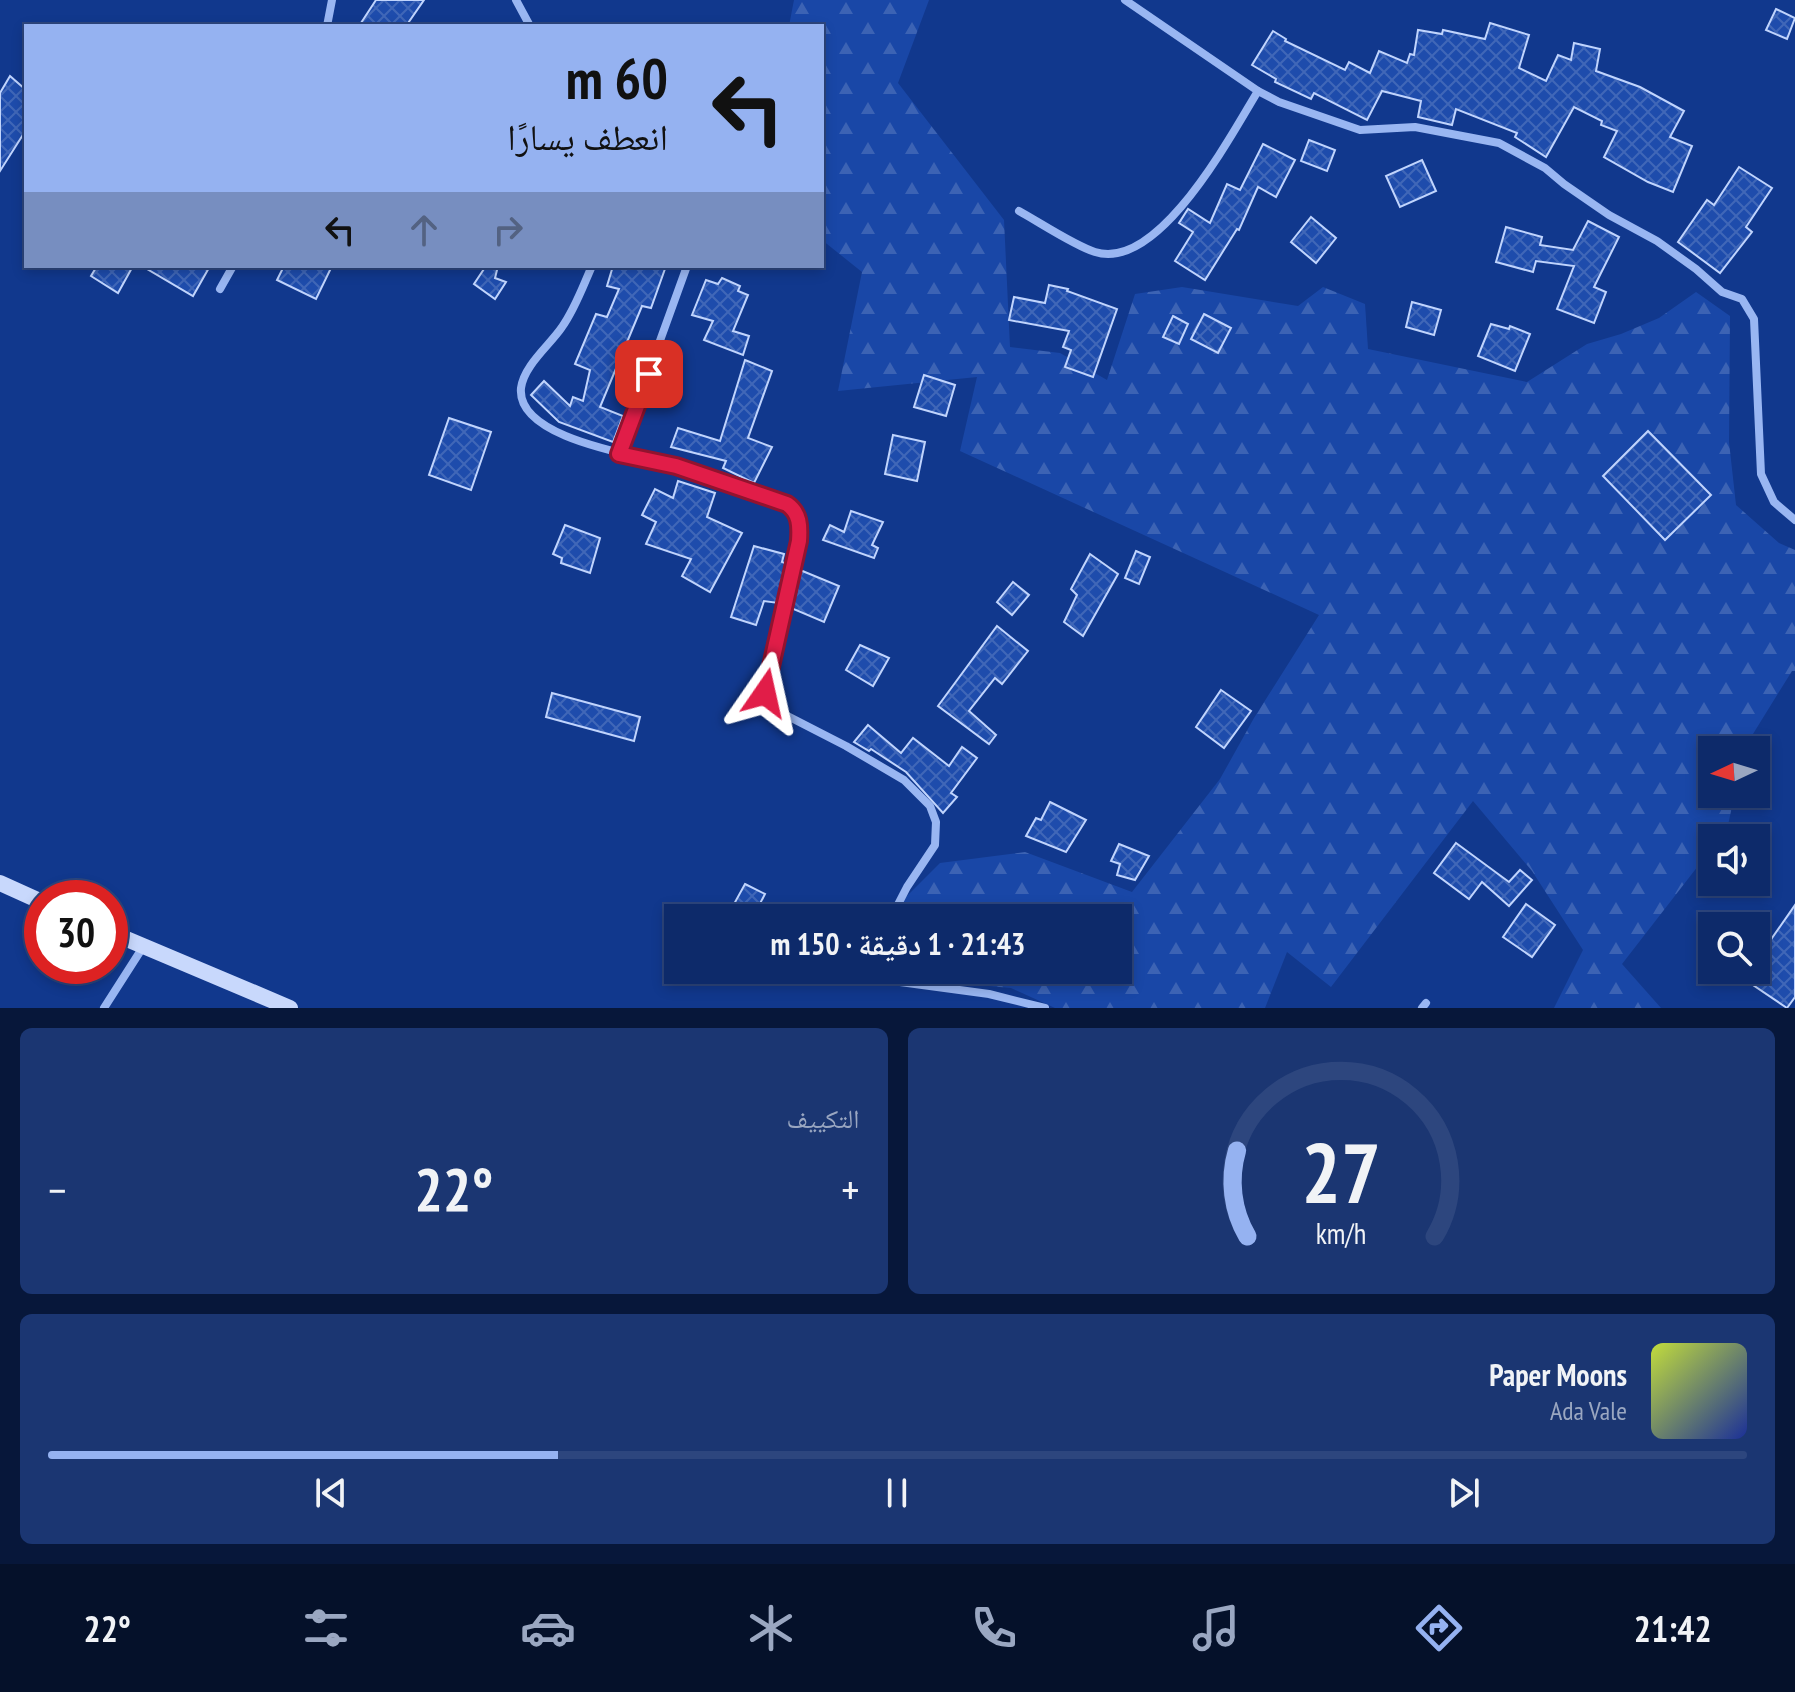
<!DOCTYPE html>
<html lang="ar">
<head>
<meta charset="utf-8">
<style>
	:root { --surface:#0d2a6a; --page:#1b3672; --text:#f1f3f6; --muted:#9aa7c1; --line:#2d467e; --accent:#95b2f1 }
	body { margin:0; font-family:"PT Sans Narrow","Noto Naskh Arabic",sans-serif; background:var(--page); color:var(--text); direction:rtl; height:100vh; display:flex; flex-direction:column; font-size:30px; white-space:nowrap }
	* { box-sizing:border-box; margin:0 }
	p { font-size:26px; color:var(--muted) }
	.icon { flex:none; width:44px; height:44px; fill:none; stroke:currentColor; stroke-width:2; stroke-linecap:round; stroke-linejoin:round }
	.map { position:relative; height:1008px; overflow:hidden; direction:ltr }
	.sheet { display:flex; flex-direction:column; gap:20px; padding:20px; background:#07173a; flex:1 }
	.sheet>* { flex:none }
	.top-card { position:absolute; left:24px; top:24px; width:800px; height:244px; border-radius:0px; box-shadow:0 4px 12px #0003,0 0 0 2px var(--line); direction:rtl; background:#95b2f1; color:#111; overflow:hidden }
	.needle { width:52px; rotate:266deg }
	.fabs { position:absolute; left:1698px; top:736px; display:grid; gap:16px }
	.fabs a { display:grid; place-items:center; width:72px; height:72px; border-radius:0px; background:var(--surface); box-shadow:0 4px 12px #0003,0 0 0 2px var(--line); font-size:40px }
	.speed { position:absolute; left:24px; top:880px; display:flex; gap:16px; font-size:40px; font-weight:700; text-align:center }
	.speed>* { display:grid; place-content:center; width:104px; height:104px; border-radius:50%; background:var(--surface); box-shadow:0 4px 12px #0003,0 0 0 2px var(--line); line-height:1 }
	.speed .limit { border:12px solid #d22; background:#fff; color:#111 }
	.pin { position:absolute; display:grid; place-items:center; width:68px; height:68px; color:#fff; margin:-34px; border-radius:16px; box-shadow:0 4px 12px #0006 }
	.me { position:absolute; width:88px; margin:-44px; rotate:11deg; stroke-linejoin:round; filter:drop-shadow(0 0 6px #0008) }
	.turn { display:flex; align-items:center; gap:28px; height:168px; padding:0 24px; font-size:36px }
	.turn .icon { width:104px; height:104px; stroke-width:2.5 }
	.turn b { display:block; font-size:56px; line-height:68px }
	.lanes { display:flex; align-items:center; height:76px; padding:0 24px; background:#0003; justify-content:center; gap:40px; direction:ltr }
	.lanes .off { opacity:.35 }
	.big { font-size:60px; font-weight:800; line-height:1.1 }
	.sheet .card { flex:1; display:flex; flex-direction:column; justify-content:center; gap:12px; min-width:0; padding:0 28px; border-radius:12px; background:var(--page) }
	.sheet .dial { align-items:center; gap:0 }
	.dial svg { height:208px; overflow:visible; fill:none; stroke:var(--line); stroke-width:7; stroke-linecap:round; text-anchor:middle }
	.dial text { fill:var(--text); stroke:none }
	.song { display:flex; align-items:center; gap:24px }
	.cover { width:96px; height:96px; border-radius:12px; background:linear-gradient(135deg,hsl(70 70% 55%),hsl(230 70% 35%)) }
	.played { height:8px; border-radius:4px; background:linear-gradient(90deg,var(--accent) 30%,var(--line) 30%) }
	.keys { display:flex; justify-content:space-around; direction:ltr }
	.heat { display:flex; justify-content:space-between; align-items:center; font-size:44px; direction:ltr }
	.sheet .tiles { flex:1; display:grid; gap:20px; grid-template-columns:1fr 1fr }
	.card:last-child { grid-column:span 2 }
	.trip { position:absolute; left:664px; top:904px; width:468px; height:80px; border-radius:0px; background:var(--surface); box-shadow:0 4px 12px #0003,0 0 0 2px var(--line); font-weight:800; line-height:80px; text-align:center; direction:rtl }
	.menu { display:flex; height:128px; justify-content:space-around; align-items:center; background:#05112a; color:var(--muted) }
	.menu .icon { width:56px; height:56px }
	.menu .current { color:var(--accent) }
	.menu b { font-size:36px; color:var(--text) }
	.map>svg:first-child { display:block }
</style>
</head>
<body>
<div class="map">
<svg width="1795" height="1008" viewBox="0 0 1795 1008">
	<defs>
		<pattern id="forest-firs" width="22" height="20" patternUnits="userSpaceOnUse" patternTransform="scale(2)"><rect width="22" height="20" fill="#1947a7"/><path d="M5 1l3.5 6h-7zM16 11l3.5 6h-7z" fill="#3c63b4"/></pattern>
		<pattern id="building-cross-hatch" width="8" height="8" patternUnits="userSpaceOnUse" patternTransform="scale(2)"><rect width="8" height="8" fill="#1e4cac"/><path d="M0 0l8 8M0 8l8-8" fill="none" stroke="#4067b8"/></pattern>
	</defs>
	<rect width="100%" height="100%" fill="#11388d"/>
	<!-- forest -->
	<polygon fill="url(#forest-firs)" points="794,0 929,0 898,83 1004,220 1010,347 1060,353 1107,380 1135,294 1182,287 1298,306 1323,287 1365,304 1368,349 1527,382 1587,344 1621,334 1659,318 1696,292 1730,316 1729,442 1736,505 1779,543 1795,550 1795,671 1792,671 1748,742 1746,750 1712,750 1712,794 1735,794 1727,829 1720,838 1712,838 1712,848 1622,964 1661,1008 1554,1008 1583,950 1532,871 1473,801 1331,987 1287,952 1265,1008 1055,1008 1011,988 887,977 886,970 1118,970 1118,918 891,918 898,905 940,863 1025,852 1132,892 1220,779 1254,718 1319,615 960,451 977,377 838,391 862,272 822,240 822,26 789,26"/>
	<!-- building -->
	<g fill="url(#building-cross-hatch)" stroke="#c0d4fd" stroke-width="2">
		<polygon points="376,0 424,0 406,26 359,26"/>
		<polygon points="1776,9 1795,18 1787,39 1766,30"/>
		<polygon points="1490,23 1529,35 1519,68 1546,81 1558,55 1571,60 1574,43 1600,49 1596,71 1640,87 1684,111 1670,137 1692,146 1673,192 1648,182 1604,157 1617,131 1601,125 1602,121 1574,107 1546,157 1515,137 1517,133 1456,109 1452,125 1418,117 1421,101 1382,91 1367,120 1314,93 1311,99 1275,82 1276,79 1252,65 1273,31 1286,39 1285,41 1345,70 1349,62 1370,73 1379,51 1407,63 1410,54 1414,55 1418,30 1442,34 1443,30 1485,39"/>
		<polygon points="10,76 26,90 26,130 0,171 0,93"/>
		<polygon points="1309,140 1335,150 1327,171 1301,161"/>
		<polygon points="1263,144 1295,160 1276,197 1258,187 1239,230 1237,229 1205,280 1175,261 1193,232 1179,223 1188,209 1210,223 1227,184 1240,190"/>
		<polygon points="1422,160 1436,191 1400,207 1386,176"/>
		<polygon points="1739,167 1772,188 1746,227 1752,232 1720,273 1678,242 1707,200 1714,205"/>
		<polygon points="1311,217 1336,238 1316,263 1291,242"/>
		<polygon points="1588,221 1619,237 1594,287 1606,292 1594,323 1557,309 1574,266 1536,261 1533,272 1496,262 1506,227 1542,237 1540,245 1573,250"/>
		<polygon points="97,266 133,266 118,293 91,276"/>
		<polygon points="142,266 210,266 193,296"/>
		<polygon points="284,266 332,266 316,299 277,280"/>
		<polygon points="486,266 498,266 495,278 506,282 495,299 474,284"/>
		<polygon points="613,266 666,266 651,308 642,306 600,407 623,416 613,442 559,422 531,395 544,381 570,406 573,397 583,401 590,370 575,364 596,314 607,317 619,289 607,286"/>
		<polygon points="722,278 740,286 738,291 748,295 733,331 749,336 743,355 704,340 713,321 692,315 706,280 718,284"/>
		<polygon points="1049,285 1068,289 1067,291 1117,309 1093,377 1065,367 1071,350 1063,347 1069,331 1009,320 1014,297 1045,303"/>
		<polygon points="1412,302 1441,310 1434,335 1406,327"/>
		<polygon points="1204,314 1231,328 1218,353 1191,339"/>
		<polygon points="1173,316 1188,324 1179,344 1163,337"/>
		<polygon points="1491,324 1509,329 1510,326 1530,334 1515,371 1478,356"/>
		<polygon points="745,360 772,371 748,438 772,447 754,483 723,468 726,461 671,447 678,428 720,441"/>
		<polygon points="924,375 955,385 946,416 914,407"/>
		<polygon points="449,418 491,432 471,490 429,475"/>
		<polygon points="1648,431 1711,495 1665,540 1603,476"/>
		<polygon points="893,435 925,442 917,481 885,474"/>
		<polygon points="678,481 715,493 707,517 742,533 710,592 682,576 691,559 646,544 656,522 642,515 655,489 673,498"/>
		<polygon points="851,511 883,522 872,545 878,548 874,558 823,540 830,525 844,532"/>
		<polygon points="565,525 600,538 590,573 561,563 562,558 553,554"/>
		<polygon points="754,546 784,554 782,562 787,564 778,603 764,601 756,625 731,617"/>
		<polygon points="1136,551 1150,557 1139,584 1125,578"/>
		<polygon points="1090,554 1118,574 1083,636 1064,622 1077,595 1071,589"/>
		<polygon points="800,570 839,586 824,622 791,608"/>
		<polygon points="1013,582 1029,595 1012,615 997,602"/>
		<polygon points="997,626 1028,651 1002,684 995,678 969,711 996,735 989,744 938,706"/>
		<polygon points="860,645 889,658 873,686 846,670"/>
		<polygon points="1221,690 1251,711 1224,748 1196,727"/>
		<polygon points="552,693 640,717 634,741 546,717"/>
		<polygon points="868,725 901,753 913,738 949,766 962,747 977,758 951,793 957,797 943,813 906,772 871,749 869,751 854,742"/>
		<polygon points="1050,802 1086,820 1066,852 1026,836 1036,818 1041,820"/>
		<polygon points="1456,843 1509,882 1520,870 1532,880 1509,906 1482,882 1469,899 1434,873"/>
		<polygon points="1119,844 1149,856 1135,880 1117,875 1120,864 1111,861"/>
		<polygon points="745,884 765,894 754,915 734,904"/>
		<polygon points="1526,904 1555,925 1532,957 1503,937"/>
		<polygon points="1795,905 1795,997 1787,1008 1744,979 1750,970 1756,970 1756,961"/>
	</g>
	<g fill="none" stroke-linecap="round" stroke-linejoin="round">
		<!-- street -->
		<g stroke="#99b6f2" stroke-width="8">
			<polyline points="516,0 530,26"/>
			<polyline points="1125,0 1258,91"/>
			<polyline points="327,26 332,0"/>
			<path d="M1019,211C1039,222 1075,246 1095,252C1159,272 1231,135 1258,91L1279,102L1360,130L1415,127L1499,143L1545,168L1564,184L1609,215L1657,241L1696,269L1722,292L1742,299L1754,319L1761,474L1774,502L1795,520"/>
			<path d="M592,266C583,286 575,309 562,327C550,345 524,365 521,388C516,440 642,456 676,466C714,476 750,491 787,504C800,513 800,526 799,541L765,693L772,708L846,746L904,780L930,806L936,822L935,845L907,887L891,918"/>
			<polyline points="220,289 233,266"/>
			<polyline points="619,454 687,266"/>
			<polyline points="882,970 887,977 900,982 989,994 1045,1008"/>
			<polyline points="104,1008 143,947"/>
			<polyline points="1422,1008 1426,1003"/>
		</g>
		<!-- secondary -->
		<g stroke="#c8d8fc" stroke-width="16">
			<polyline points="0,883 42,902"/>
			<polyline points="110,932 290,1008"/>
		</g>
	</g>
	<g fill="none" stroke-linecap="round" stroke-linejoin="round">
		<defs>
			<path id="route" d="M649,374L619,454L676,466L787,504C800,513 800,526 799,541L765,693"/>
		</defs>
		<!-- route casing -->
		<use href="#route" stroke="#92132f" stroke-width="20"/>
		<!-- route -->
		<use href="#route" stroke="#e11d48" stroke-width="14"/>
	</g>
</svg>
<div class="fabs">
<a><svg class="needle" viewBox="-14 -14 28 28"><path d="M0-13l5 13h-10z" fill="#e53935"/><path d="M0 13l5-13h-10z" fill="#9aa7c1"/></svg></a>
<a><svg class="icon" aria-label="sound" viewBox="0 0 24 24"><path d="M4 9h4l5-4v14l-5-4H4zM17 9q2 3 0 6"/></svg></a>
<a><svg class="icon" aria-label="search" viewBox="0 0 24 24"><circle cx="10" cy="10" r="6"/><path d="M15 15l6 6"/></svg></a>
</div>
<div class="speed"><div class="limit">30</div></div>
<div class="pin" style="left:649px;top:374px;background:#d93025"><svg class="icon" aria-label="arrive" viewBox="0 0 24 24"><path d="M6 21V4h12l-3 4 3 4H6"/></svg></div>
<svg class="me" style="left:765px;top:693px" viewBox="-20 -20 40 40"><path d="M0-17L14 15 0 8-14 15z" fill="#e11d48" stroke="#fff" stroke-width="4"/></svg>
<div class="trip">21:43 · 1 دقيقة · 150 m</div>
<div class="top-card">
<div class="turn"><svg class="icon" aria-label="left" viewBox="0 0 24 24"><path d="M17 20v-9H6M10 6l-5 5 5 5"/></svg><div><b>60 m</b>انعطف يسارًا</div></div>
<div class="lanes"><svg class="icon" aria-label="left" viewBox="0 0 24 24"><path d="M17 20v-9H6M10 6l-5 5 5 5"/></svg><svg class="icon off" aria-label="ahead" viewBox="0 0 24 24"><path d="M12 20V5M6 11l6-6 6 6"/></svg><svg class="icon off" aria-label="right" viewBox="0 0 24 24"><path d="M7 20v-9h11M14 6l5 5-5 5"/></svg></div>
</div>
</div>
<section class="sheet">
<div class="tiles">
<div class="card dial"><svg viewBox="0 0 100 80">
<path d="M14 69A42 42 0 1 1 86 69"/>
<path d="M14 69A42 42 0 0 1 10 36" stroke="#95b2f1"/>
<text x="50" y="56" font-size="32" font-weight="700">27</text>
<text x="50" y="72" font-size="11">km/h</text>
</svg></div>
<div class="card"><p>التكييف</p>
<div class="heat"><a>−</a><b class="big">22°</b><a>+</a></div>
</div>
<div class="card">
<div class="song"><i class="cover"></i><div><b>Paper Moons</b><p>Ada Vale</p></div></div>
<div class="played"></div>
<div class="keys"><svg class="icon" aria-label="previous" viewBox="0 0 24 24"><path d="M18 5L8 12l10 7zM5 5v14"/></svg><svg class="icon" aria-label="pause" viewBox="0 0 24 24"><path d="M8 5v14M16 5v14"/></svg><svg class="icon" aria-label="next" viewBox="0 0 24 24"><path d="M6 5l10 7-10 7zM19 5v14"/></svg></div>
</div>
</div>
</section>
<nav class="menu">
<b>21:42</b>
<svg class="icon current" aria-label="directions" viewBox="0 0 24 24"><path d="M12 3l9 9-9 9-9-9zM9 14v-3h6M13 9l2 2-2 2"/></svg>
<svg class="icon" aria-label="music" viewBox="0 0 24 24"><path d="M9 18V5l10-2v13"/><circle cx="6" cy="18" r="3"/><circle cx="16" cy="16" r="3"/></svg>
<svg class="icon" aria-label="phone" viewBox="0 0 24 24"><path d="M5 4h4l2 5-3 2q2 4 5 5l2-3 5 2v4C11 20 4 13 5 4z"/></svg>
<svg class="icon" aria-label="climate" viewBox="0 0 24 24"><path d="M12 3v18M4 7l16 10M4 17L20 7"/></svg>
<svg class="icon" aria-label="car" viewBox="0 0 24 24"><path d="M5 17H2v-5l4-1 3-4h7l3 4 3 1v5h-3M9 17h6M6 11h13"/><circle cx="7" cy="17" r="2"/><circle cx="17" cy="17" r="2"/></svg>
<svg class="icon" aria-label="filters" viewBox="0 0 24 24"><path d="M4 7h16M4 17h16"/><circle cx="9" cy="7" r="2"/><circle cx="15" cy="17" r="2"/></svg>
<b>22°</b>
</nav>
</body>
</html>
